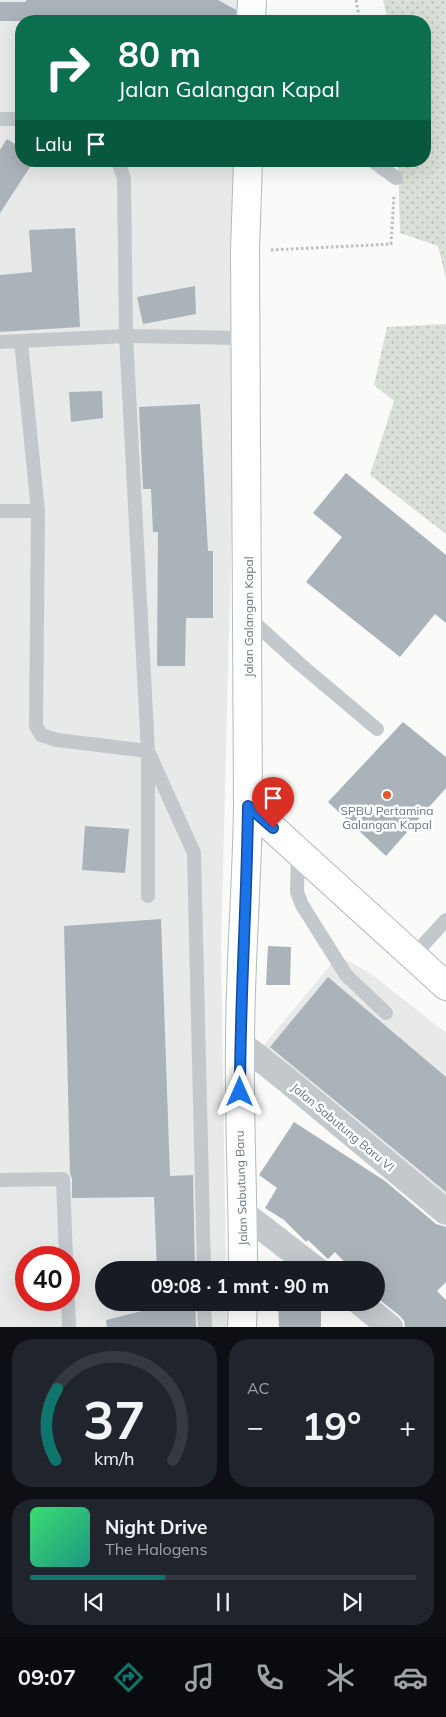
<!DOCTYPE html>
<html lang="id">
<head>
<meta charset="utf-8">
<style>
	:root { --surface:#171b24; --page:#20242c; --text:#f1f3f6; --muted:#9ea1a6; --line:#363941; --accent:#0f766e }
	body { margin:0; font-family:Mulish,sans-serif; background:var(--page); color:var(--text); height:100vh; display:flex; flex-direction:column; font-size:19px; white-space:nowrap }
	* { box-sizing:border-box; margin:0 }
	p { font-size:16px; color:var(--muted) }
	.icon { flex:none; width:28px; height:28px; fill:none; stroke:currentColor; stroke-width:2; stroke-linecap:round; stroke-linejoin:round }
	.map { position:relative; height:1327px; overflow:hidden }
	.panel { display:flex; flex-direction:column; gap:12px; padding:12px; background:#0d0f14; flex:1 }
	.panel>* { flex:none }
	.top-card { position:absolute; left:15px; top:15px; width:416px; height:152px; border-radius:20px; box-shadow:0 5px 20px #0002; background:#0b6e4f; color:#fff; overflow:hidden }
	.speed { position:absolute; left:15px; top:1246px; display:flex; gap:10px; font-size:25px; font-weight:700; text-align:center }
	.speed>* { display:grid; place-content:center; width:65px; height:65px; border-radius:50%; background:var(--surface); box-shadow:0 5px 20px #0002; line-height:1 }
	.speed .limit { border:8px solid #d22; background:#fff; color:#111 }
	.pin { position:absolute; display:grid; place-items:center; width:42px; height:42px; color:#fff; margin:-51px -21px; border-radius:50% 50% 50% 0; rotate:-45deg; box-shadow:0 0 5px #0007 }
	.pin .icon { rotate:45deg }
	.me { position:absolute; width:55px; margin:-28px; rotate:0deg; stroke-linejoin:round; filter:drop-shadow(0 0 4px #0008) }
	.turn { display:flex; align-items:center; gap:18px; height:105px; padding:0 20px; font-size:22px }
	.turn .icon { width:65px; height:65px; stroke-width:2.5 }
	.turn b { display:block; font-size:35px; line-height:42px }
	.then { display:flex; align-items:center; height:48px; padding:0 20px; background:#0003; gap:10px; font-size:19px }
	.big { font-size:38px; font-weight:700; line-height:1.1 }
	.panel .tile { flex:1; display:flex; flex-direction:column; justify-content:center; gap:8px; min-width:0; padding:0 18px; border-radius:20px; background:var(--page) }
	.panel .dial { align-items:center; gap:0 }
	.dial svg { height:130px; overflow:visible; fill:none; stroke:var(--line); stroke-width:7; stroke-linecap:round; text-anchor:middle }
	.dial text { fill:var(--text); stroke:none }
	.song { display:flex; align-items:center; gap:15px }
	.cover { width:60px; height:60px; border-radius:8px; background:linear-gradient(135deg,hsl(140 70% 55%),hsl(170 70% 35%)) }
	.played { height:5px; border-radius:2px; background:linear-gradient(90deg,var(--accent) 35%,var(--line) 35%) }
	.keys { display:flex; justify-content:space-around; direction:ltr }
	.heat { display:flex; justify-content:space-between; align-items:center; font-size:28px; direction:ltr }
	.panel .tiles { flex:1; display:grid; gap:12px; grid-template-columns:1fr 1fr }
	.tile:last-child { grid-column:span 2 }
	.trip { position:absolute; left:95px; top:1261px; width:290px; height:50px; border-radius:25px; background:var(--surface); box-shadow:0 5px 20px #0002; font-weight:700; line-height:50px; text-align:center }
	.dock { display:flex; height:80px; justify-content:space-around; align-items:center; background:#090b0e; color:var(--muted) }
	.dock .icon { width:35px; height:35px }
	.dock .selected { color:var(--accent) }
	.dock b { font-size:22px; color:var(--text) }
	.map>svg:first-child { display:block }
</style>
</head>
<body>
<div class="map">
<svg width="446" height="1327" viewBox="0 0 446 1327">
	<defs>
		<pattern id="grass-dots" width="8" height="8" patternUnits="userSpaceOnUse" patternTransform="scale(1.25)"><rect width="8" height="8" fill="#dadfd7"/><path d="M2 2h.1M6 6h.1" fill="none" stroke="#b4b9b4" stroke-width="1.8" stroke-linecap="round"/></pattern>
	</defs>
	<rect width="100%" height="100%" fill="#fafaf8"/>
	<!-- built -->
	<g fill="#e8e9e9" fill-rule="evenodd">
		<path d="M0,0H241V21H21V161H241L221,948L226,1270H104V1302L226,1303L227,1327H0ZM26,1258H69V1300H26Z"/>
		<polygon points="338,956 370,973 446,1033 446,1209 259,1051"/>
	</g>
	<!-- grass -->
	<g fill="url(#grass-dots)">
		<polygon points="383,0 446,0 446,278 438,246 400,233 398,161 425,161 425,21 388,21"/>
		<polygon points="446,324 446,534 370,475 394,401 374,385 387,327"/>
	</g>
	<!-- building -->
	<g fill="#aab3b9">
		<polygon points="26,0 218,0 236,10 236,21 0,21 0,2 26,2"/>
		<polygon points="7,139 21,148 21,161 34,161 0,213 0,150"/>
		<polygon points="75,228 80,327 0,332 0,275 32,272 29,230"/>
		<polygon points="195,286 196,314 143,324 137,297"/>
		<polygon points="102,391 103,418 71,422 69,392"/>
		<polygon points="200,404 208,551 213,551 213,618 186,618 185,666 157,666 158,532 153,532 151,489 143,489 139,407"/>
		<polygon points="346,473 446,555 446,623 435,614 400,657 306,582 342,537 313,513"/>
		<polygon points="403,722 446,757 446,788 386,856 328,802"/>
		<polygon points="85,826 129,829 125,873 82,870"/>
		<polygon points="161,919 170,1176 193,1175 195,1270 157,1270 154,1197 72,1198 72,1179 70,1173 64,926"/>
		<polygon points="268,946 291,947 290,985 266,985"/>
		<polygon points="328,977 446,1077 446,1192 270,1047"/>
		<polygon points="294,1122 385,1181 436,1224 446,1227 446,1282 437,1291 446,1300 446,1327 405,1327 404,1321 400,1316 376,1297 376,1270 352,1270 335,1252 328,1259 308,1240 306,1242 284,1220 265,1208 277,1188 259,1175"/>
		<polygon points="158,1302 195,1302 196,1327 107,1327 106,1320 158,1307"/>
		<polygon points="321,1303 321,1327 279,1327 278,1304"/>
	</g>
	<g fill="none" stroke-linecap="round" stroke-linejoin="round">
		<defs>
			<g id="secondary">
				<polyline points="251,21 252,0"/>
				<polyline points="248,806 446,986"/>
				<path d="M243,1270C243,1195 239,1120 240,1045C240,965 247,886 248,806L245,251L248,161"/>
				<polyline points="242,1327 243,1302"/>
			</g>
		</defs>
		<!-- secondary casing -->
		<use href="#secondary" stroke="#b3babf" stroke-width="30"/>
		<!-- path -->
		<g stroke="#bbbfc2" stroke-width="3" stroke-dasharray="2.5 2.5" stroke-linecap="butt">
			<polyline points="356,0 360,21"/>
			<polyline points="271,250 391,244 394,196"/>
		</g>
		<!-- lane -->
		<g stroke="#c3c8cc" stroke-width="14">
			<polyline points="0,119 21,119"/>
			<polyline points="118,161 124,179 126,336 148,751 194,853 204,1270"/>
			<polyline points="373,161 396,178"/>
			<polyline points="21,341 38,511 36,726 41,735 57,740 148,751 148,896"/>
			<polyline points="0,342 126,336 246,338"/>
			<polyline points="0,511 38,511"/>
			<polyline points="248,617 301,665 377,729"/>
			<polyline points="298,851 297,892 302,905 346,975 386,1013"/>
			<polyline points="413,956 446,920"/>
			<polyline points="0,1180 63,1179 66,1258"/>
			<polyline points="68,1300 69,1327"/>
			<polyline points="204,1302 205,1327"/>
		</g>
		<!-- street -->
		<g stroke="#c3c8cc" stroke-width="26">
			<polyline points="240,1043 287,1080 446,1212"/>
			<polyline points="243,1213 317,1270"/>
			<polyline points="359,1302 390,1327"/>
		</g>
		<!-- secondary -->
		<use href="#secondary" stroke="#fff" stroke-width="28"/>
	</g>
	<g fill="none" stroke-linecap="round" stroke-linejoin="round">
		<defs>
			<path id="route" d="M240,1092C240,996 247,901 248,806L273,828"/>
		</defs>
		<!-- route casing -->
		<use href="#route" stroke="#114b97" stroke-width="12"/>
		<!-- route -->
		<use href="#route" stroke="#1a73e8" stroke-width="9"/>
	</g>
	<!-- markers -->
	<circle fill="#e4572e" stroke="#fff" stroke-width="2" cx="387" cy="795" r="5"/>
	<g text-anchor="middle" dominant-baseline="central" stroke-width="5" stroke-linejoin="round" paint-order="stroke">
		<!-- street labels -->
		<g font-size="12" fill="#657683" stroke="#fff">
			<text transform="translate(248 617) rotate(-90)">Jalan Galangan Kapal</text>
			<text transform="translate(343 1127) rotate(40)">Jalan Sabutung Baru VI</text>
			<text transform="translate(241 1188) rotate(-92)">Jalan Sabutung Baru</text>
		</g>
		<!-- poi labels -->
		<g font-size="12" fill="#657683" stroke="#fff">
			<text x="387" y="810">SPBU Pertamina<tspan x="387" dy="14">Galangan Kapal</tspan></text>
		</g>
	</g>
</svg>
<div class="speed"><div class="limit">40</div></div>
<div class="pin" style="left:273px;top:828px;background:#d93025"><svg class="icon" aria-label="arrive" viewBox="0 0 24 24"><path d="M6 21V4h12l-3 4 3 4H6"/></svg></div>
<svg class="me" style="left:240px;top:1092px" viewBox="-20 -20 40 40"><path d="M0-17L14 15 0 8-14 15z" fill="#1a73e8" stroke="#fff" stroke-width="4"/></svg>
<div class="trip">09:08 · 1 mnt · 90 m</div>
<div class="top-card">
<div class="turn"><svg class="icon" aria-label="right" viewBox="0 0 24 24"><path d="M7 20v-9h11M14 6l5 5-5 5"/></svg><div><b>80 m</b>Jalan Galangan Kapal</div></div>
<div class="then">Lalu<svg class="icon" aria-label="arrive" viewBox="0 0 24 24"><path d="M6 21V4h12l-3 4 3 4H6"/></svg></div>
</div>
</div>
<section class="panel">
<div class="tiles">
<div class="tile dial"><svg viewBox="0 0 100 80">
<path d="M14 69A42 42 0 1 1 86 69"/>
<path d="M14 69A42 42 0 0 1 15 25" stroke="#0f766e"/>
<text x="50" y="56" font-size="32" font-weight="700">37</text>
<text x="50" y="72" font-size="11">km/h</text>
</svg></div>
<div class="tile"><p>AC</p>
<div class="heat"><a>−</a><b class="big">19°</b><a>+</a></div>
</div>
<div class="tile">
<div class="song"><i class="cover"></i><div><b>Night Drive</b><p>The Halogens</p></div></div>
<div class="played"></div>
<div class="keys"><svg class="icon" aria-label="previous" viewBox="0 0 24 24"><path d="M18 5L8 12l10 7zM5 5v14"/></svg><svg class="icon" aria-label="pause" viewBox="0 0 24 24"><path d="M8 5v14M16 5v14"/></svg><svg class="icon" aria-label="next" viewBox="0 0 24 24"><path d="M6 5l10 7-10 7zM19 5v14"/></svg></div>
</div>
</div>
</section>
<nav class="dock">
<b>09:07</b>
<svg class="icon selected" aria-label="directions" viewBox="0 0 24 24"><path d="M12 3l9 9-9 9-9-9zM9 14v-3h6M13 9l2 2-2 2"/></svg>
<svg class="icon" aria-label="music" viewBox="0 0 24 24"><path d="M9 18V5l10-2v13"/><circle cx="6" cy="18" r="3"/><circle cx="16" cy="16" r="3"/></svg>
<svg class="icon" aria-label="phone" viewBox="0 0 24 24"><path d="M5 4h4l2 5-3 2q2 4 5 5l2-3 5 2v4C11 20 4 13 5 4z"/></svg>
<svg class="icon" aria-label="climate" viewBox="0 0 24 24"><path d="M12 3v18M4 7l16 10M4 17L20 7"/></svg>
<svg class="icon" aria-label="car" viewBox="0 0 24 24"><path d="M5 17H2v-5l4-1 3-4h7l3 4 3 1v5h-3M9 17h6M6 11h13"/><circle cx="7" cy="17" r="2"/><circle cx="17" cy="17" r="2"/></svg>
</nav>
</body>
</html>
